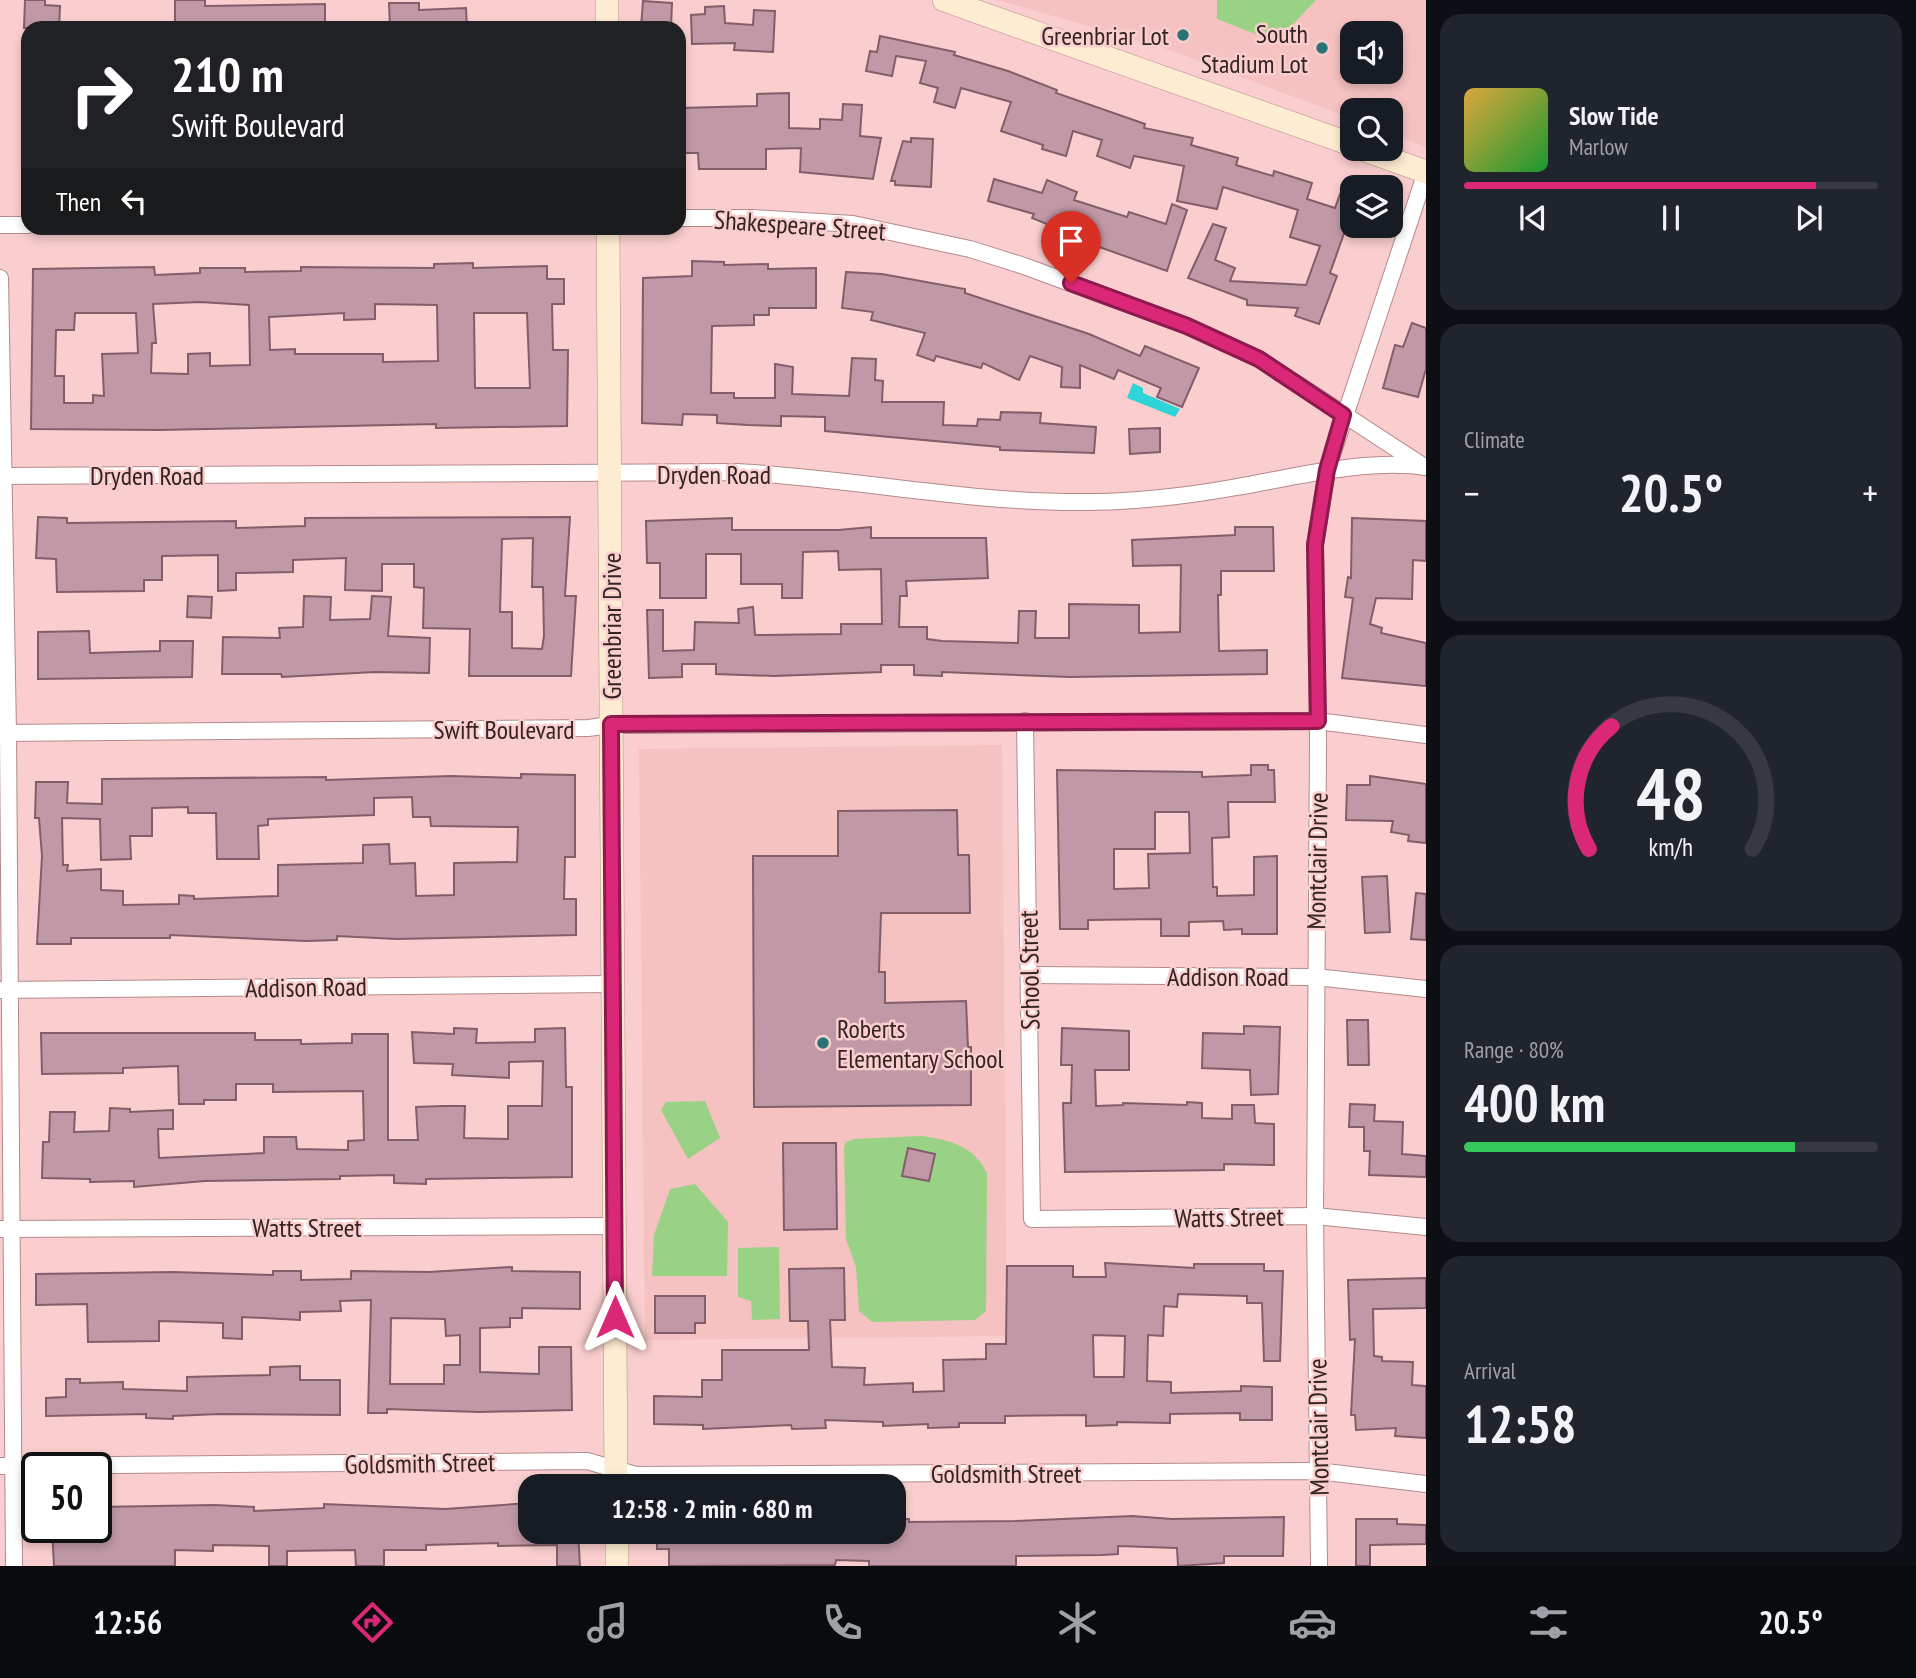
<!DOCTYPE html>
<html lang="en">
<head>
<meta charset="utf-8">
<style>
	:root { --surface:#171b24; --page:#20242c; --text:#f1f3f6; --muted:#9ea1a6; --line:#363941; --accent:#db2777 }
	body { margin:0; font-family:"PT Sans Narrow",sans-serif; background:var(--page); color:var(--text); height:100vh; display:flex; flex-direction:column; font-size:26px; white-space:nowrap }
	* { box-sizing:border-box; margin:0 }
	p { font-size:23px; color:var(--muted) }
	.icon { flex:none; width:38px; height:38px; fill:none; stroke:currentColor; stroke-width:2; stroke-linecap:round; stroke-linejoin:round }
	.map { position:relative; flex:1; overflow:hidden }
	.drawer { display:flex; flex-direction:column; gap:14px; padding:14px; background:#0d0f14; width:490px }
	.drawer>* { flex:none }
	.guide { position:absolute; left:21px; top:21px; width:665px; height:214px; border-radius:21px; box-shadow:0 4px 10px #0003; background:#202124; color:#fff; overflow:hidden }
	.buttons { position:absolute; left:1340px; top:21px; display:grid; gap:14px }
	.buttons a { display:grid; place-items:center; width:63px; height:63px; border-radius:14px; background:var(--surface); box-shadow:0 4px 10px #0003; font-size:35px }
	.speed { position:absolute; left:21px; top:1452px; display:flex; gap:14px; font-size:35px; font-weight:700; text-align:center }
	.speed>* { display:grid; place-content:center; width:91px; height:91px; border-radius:50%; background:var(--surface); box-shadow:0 4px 10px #0003; line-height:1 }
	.speed .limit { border:4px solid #111; border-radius:10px; background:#fff; color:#111 }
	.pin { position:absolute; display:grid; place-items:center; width:60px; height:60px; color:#fff; margin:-72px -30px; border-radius:50% 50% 50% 0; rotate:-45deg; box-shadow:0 0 7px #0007 }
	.pin .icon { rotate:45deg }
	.me { position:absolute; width:77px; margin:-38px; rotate:0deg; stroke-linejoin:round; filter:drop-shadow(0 0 5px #0008) }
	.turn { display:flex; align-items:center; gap:24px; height:147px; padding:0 35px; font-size:32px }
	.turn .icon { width:91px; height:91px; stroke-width:2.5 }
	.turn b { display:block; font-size:49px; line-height:60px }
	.then { display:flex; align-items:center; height:66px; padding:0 35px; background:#0003; gap:14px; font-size:26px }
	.big { font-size:52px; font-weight:700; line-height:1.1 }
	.drawer .widget { flex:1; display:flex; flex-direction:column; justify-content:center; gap:10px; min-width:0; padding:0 24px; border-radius:21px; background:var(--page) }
	.drawer .dial { align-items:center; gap:0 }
	.dial svg { height:182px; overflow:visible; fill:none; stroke:var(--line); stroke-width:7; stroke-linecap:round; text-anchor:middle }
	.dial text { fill:var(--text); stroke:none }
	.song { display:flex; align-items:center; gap:21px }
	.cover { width:84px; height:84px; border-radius:10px; background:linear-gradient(135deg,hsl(40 70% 55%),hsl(130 70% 35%)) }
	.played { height:7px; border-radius:4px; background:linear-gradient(90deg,var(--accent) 85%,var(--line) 85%) }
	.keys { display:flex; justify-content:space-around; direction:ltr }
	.heat { display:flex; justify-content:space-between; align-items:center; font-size:38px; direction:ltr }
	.charge { height:10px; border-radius:5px; background:linear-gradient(90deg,#34c759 80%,var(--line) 0) }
	.trip { position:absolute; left:518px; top:1474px; width:388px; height:70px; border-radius:21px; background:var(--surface); box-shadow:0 4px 10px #0003; font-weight:700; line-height:70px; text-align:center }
	.tabs { display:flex; height:112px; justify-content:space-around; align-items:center; background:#090b0e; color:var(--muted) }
	.tabs .icon { width:49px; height:49px }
	.tabs .selected { color:var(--accent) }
	.tabs b { font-size:32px; color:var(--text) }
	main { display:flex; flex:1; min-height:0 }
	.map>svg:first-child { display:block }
</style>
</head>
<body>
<main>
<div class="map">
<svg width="1426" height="1566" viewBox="0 0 1426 1566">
	<rect width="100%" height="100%" fill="#facece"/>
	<!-- built -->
	<g fill="#f5c1c1" fill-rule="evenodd">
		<path d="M997,0H1426V147L1391,134V110H1353V119L1161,47ZM1353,33H1391V72H1353Z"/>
		<polygon points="1002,745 1007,1336 645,1340 639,749"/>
	</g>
	<!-- green -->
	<g fill="#99d285">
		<polygon points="1217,0 1316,0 1276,42 1217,19"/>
		<polygon points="705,1101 720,1138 688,1159 661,1110 666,1102"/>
		<path d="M922,1136C950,1140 974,1146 987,1173L986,1311L975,1320L872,1322L859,1311L856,1267L846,1239L844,1147L846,1142L853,1139Z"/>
		<polygon points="695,1184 728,1222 727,1276 652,1276 654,1235 670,1189"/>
		<polygon points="779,1247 780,1319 752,1320 751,1301 738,1297 738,1248"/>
	</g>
	<!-- water -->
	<polygon fill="#2dd5d9" points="1133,383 1143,388 1143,393 1180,409 1175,417 1127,398"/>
	<!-- building -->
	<g fill="#c199a6" stroke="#825e6a" stroke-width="2" fill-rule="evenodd">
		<polygon points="25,0 45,0 45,5 60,6 59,28 24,28"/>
		<polygon points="175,0 205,0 205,6 325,4 325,28 175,28"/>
		<polygon points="643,1 672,3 671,28 641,28"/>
		<polygon points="389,3 419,3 419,10 466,8 467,28 390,28"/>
		<polygon points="724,6 725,23 753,25 754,10 775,11 773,52 734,50 735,43 692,44 691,15 705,14 705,7"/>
		<polygon points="880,36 955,52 954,55 1008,71 1057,90 1056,93 1145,124 1144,128 1193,138 1191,145 1238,158 1236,165 1273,176 1274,171 1312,183 1307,199 1335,208 1340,194 1353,199 1353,227 1347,225 1330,273 1337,276 1319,324 1295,316 1298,308 1247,305 1247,300 1188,278 1213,224 1226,228 1215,260 1235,268 1230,281 1306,285 1320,246 1290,237 1298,210 1223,187 1217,209 1177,201 1184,166 1134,156 1130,168 1097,156 1102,140 1073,131 1066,156 1042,149 1043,145 1001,131 1011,102 961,88 955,108 934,102 938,88 920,83 926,61 896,56 892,76 866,71 870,51 877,52"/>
		<polygon points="789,93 789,128 820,129 820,119 842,120 843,104 862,105 860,136 881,138 873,179 800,172 801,148 766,149 766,169 699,169 698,153 679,153 679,108 757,106 757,94"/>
		<polygon points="911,138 933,139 931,187 895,185 895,181 891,181 903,141 911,142"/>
		<polygon points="994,179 1042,193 1047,180 1077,192 1074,200 1127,217 1129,212 1166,224 1172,204 1187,210 1167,271 1068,236 1069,233 1032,218 1034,214 988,201"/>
		<polygon points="692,261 724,262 724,265 768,264 768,269 816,268 816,308 769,308 769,315 754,315 754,325 712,326 711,393 734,393 734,398 775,398 775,364 793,367 792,394 849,396 852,358 876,359 875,380 883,381 882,402 944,402 943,425 977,426 978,419 1000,420 1001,412 1041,413 1040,423 1096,427 1094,453 1000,450 1000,447 825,431 825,417 781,416 781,426 748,425 717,423 717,415 683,414 682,425 642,423 643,278 692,276"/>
		<path d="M473,263V268L547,266V279H564V304H552L553,350H568L567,426L436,428V424L159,430L31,429L33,269L154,267L155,275L200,273V268H245V272L301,271V267L434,268V264ZM200,302L249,305L250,365L210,366V353L188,354V374L151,373L152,343H156L153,304ZM375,304L437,305L438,361L383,362V354H295V349L270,350L269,317L344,313V320L375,319ZM75,313H136L138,353L102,354L104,396L93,395V403H64V376H55L56,330H74ZM474,313H527L530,388H475Z"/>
		<polygon points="846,272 882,274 965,289 965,293 1089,334 1140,356 1145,346 1199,368 1182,407 1157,397 1161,388 1118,370 1114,379 1080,365 1080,388 1061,387 1062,367 1030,356 1019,380 983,363 981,368 936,356 934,361 917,355 925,333 871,320 873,312 842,308"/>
		<polygon points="1412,323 1426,328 1426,369 1418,397 1383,388 1395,345 1403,347"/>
		<polygon points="1160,428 1160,452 1130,454 1129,429"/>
		<path d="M38,517L67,518V523L236,521V528L305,526V518L570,517L565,596H576L571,676H469L470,629L423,628L424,588L414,587V564H382V591L345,590L346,558L293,560V572L236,573V590L218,591V555L162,556V580H144V591L57,592L56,559L36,558ZM533,538L532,587H543L544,636L542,649L512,648V612H500L502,539Z"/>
		<polygon points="732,518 732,530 838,530 871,527 871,538 986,538 988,578 906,581 907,596 900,596 899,627 927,627 927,639 942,641 1018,643 1019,611 1036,611 1035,638 1069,638 1069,604 1139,605 1139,633 1180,632 1181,565 1133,566 1132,540 1235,535 1235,527 1273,527 1274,571 1221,571 1221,595 1218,595 1219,651 1267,650 1267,674 1070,677 942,672 942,676 914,675 914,665 881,665 881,672 774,676 716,674 716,664 682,664 682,677 649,678 647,610 663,610 663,651 694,650 695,622 739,623 738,609 753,607 755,635 841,634 841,624 882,624 881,569 839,570 838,551 803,552 802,598 782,598 782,584 741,584 741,554 706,554 706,598 660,598 660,563 647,563 646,521"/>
		<polygon points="1352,518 1426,521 1426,561 1413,560 1412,599 1376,598 1370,624 1382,628 1381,633 1426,643 1426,686 1342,678 1353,598 1345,597 1348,577 1351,578"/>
		<polygon points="188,596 212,597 211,618 187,617"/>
		<polygon points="304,596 331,597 330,620 370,619 372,596 391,597 388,636 430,638 429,673 375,672 282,677 281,674 222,674 223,637 280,638 279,628 303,627"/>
		<polygon points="89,631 90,653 160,651 160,641 193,641 192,677 38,679 38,632"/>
		<path d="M1251,765H1268V770H1274L1275,802H1228L1229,837L1212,838L1213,887H1217V896L1254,895V857L1277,856V934H1242V929L1224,930L1223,921L1189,922V936H1161V919L1088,920V929H1060L1057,770L1202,772V777L1251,775ZM1155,812H1189L1190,853L1148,854L1149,888L1114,889V849H1155Z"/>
		<path d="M521,774L575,775V857H565L564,899H576V935L397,939L337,936V940L306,941L170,935V938H71V944H37L42,856L39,818H35L36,782H68L67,803L102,804V779L326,777V780L451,776L521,778ZM412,797L413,817H430L431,826L518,827L517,862L454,863V895L416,896L415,863L390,864L389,844L363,845V863L278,865V896L194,899V896L179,895V904L123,905V891L101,890V869L67,871L68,865H63L62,818L100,819L101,860L131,859L130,836H152V808L188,807V813H216L217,859H259L258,826L268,825V819L374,815V798Z"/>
		<polygon points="1370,776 1426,784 1426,843 1408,841 1409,835 1391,832 1393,821 1346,820 1347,785 1370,785"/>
		<polygon points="957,810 958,855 969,855 970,913 881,913 879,972 885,972 885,1003 966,1001 968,1047 971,1047 971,1105 754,1107 753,856 838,856 838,811"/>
		<polygon points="1387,876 1390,932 1365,933 1362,877"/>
		<polygon points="1416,893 1426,894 1426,940 1411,939"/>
		<polygon points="1347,1020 1368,1020 1369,1065 1348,1065"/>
		<polygon points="1244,1026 1280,1027 1278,1094 1251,1095 1250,1070 1202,1068 1203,1033 1244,1034"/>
		<polygon points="454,1028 477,1029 476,1043 535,1042 535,1029 565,1028 566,1087 572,1087 572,1177 426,1179 426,1184 394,1183 394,1175 340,1176 340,1179 205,1181 134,1187 134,1181 90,1182 90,1179 42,1178 43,1142 49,1142 50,1112 75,1112 74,1132 109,1131 110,1108 130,1109 130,1112 173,1110 173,1129 158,1129 159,1158 264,1153 264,1137 296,1137 297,1149 348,1150 348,1141 364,1140 363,1091 273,1092 273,1084 236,1084 236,1100 204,1100 204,1104 179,1104 178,1066 123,1068 123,1073 42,1074 41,1033 255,1033 255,1040 301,1040 301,1044 352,1043 352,1034 388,1034 388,1140 418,1140 416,1107 443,1106 465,1106 464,1138 508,1139 508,1106 542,1106 543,1061 509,1062 509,1078 452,1075 453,1064 414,1063 412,1032 454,1034"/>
		<polygon points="1062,1028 1129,1031 1129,1070 1095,1070 1096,1106 1123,1105 1123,1103 1187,1105 1187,1102 1202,1103 1202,1118 1232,1119 1232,1105 1254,1105 1255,1123 1274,1124 1274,1165 1224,1164 1224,1170 1065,1172 1063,1103 1071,1103 1072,1065 1061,1065"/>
		<polygon points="1350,1104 1375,1105 1374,1121 1403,1122 1402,1154 1426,1156 1426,1177 1369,1175 1370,1151 1364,1151 1364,1127 1349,1127"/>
		<polygon points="783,1143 836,1143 837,1229 784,1230"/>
		<polygon points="908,1148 935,1154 929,1181 902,1176"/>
		<path d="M1105,1263L1194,1268V1264H1264V1271H1283L1280,1361H1264L1262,1303H1247V1296L1178,1294L1177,1307L1164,1306L1163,1336L1148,1335L1147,1381L1171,1382V1393L1241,1391V1386L1272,1387V1420H1240V1413L1170,1414V1423L1117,1422V1425L1086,1426V1415L1005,1416V1423H959V1427L928,1428V1424L883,1426V1422L825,1420L826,1428L792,1429L791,1425L703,1429V1425L654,1424V1396L702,1397V1380H722V1350H809L808,1321H790L789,1269L844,1268L845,1320H830L832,1367L865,1368L864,1385L913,1383V1392L944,1391L943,1360L986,1359V1344H1006L1007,1266H1073V1277H1106ZM1093,1335L1125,1336L1124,1377H1094Z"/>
		<path d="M512,1267V1271L580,1272V1309L522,1308V1318H510V1327L480,1328V1372L539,1374V1347H571L572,1410L479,1412L387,1409V1413H368L371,1300L340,1301L341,1311L300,1312V1320L242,1317V1339L223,1338V1323L159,1321V1341L88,1342L87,1304L36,1305V1274L173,1272L273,1275V1271H301V1280L351,1279V1271L429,1272ZM391,1318L445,1319L446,1336L460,1335V1365H444V1384H390Z"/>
		<polygon points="1426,1278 1426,1308 1373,1309 1374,1356 1382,1357 1382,1361 1413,1362 1412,1385 1426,1386 1426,1438 1395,1436 1396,1428 1356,1430 1355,1415 1351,1415 1355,1339 1350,1340 1348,1280"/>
		<polygon points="655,1296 705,1296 705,1323 695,1323 695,1333 655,1333"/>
		<polygon points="300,1366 300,1380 340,1380 340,1415 219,1414 173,1416 173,1419 146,1418 146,1414 46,1416 46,1398 66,1397 66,1379 80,1379 80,1383 123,1382 123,1389 187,1391 187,1377 270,1375 270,1367"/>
		<polygon points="530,1503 530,1531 578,1531 580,1566 557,1566 557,1545 498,1546 498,1543 426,1545 426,1550 384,1550 384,1566 356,1566 355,1550 287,1551 287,1566 269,1566 269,1546 213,1545 213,1551 175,1550 175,1566 54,1566 52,1528 96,1528 96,1507 215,1505 254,1507 254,1511 324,1508 324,1504 445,1509"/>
		<polygon points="1132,1516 1172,1519 1284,1517 1283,1556 1224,1556 1224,1563 1178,1566 1177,1548 1118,1546 1118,1554 1102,1555 1016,1556 1016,1566 869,1566 869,1561 836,1560 835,1565 669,1566 669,1549 657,1549 657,1531 894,1531 894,1519 909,1519 909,1522 1015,1521"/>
		<polygon points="1356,1519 1397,1519 1397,1524 1426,1525 1426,1544 1370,1545 1370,1566 1356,1566"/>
	</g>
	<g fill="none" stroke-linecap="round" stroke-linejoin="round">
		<defs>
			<g id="minor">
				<polyline points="679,218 752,218 853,224 970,249 1024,266 1187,326 1259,359 1423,466"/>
				<polyline points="0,225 28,225"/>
				<polyline points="0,278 8,733 14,1566"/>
				<path d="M0,476L736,472C853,478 968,503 1084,502C1135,502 1187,496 1237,487C1294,477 1369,458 1426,467"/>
				<polyline points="1025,721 1032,1219 1315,1216 1426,1227"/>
				<polyline points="0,733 588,728 611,725 1318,721 1426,735"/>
				<polyline points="1029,975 1316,977 1426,989"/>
				<polyline points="0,990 613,984"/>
				<polyline points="0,1229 615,1226"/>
				<polyline points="0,1466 587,1461 636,1475 1318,1471 1426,1484"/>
				<polyline points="1319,1566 1315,1216 1318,741 1315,545 1327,470 1426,172"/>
			</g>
			<g id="secondary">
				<polyline points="607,0 607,28"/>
				<polyline points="944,0 1353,145"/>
				<polyline points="1362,149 1426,172"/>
				<polyline points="608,228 616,1486"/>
				<polyline points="617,1531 617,1566"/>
			</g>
		</defs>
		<!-- minor casing -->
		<use href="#minor" stroke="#b38a8b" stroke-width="18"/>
		<!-- secondary casing -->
		<use href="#secondary" stroke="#b38a8b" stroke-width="24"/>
		<!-- minor -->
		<use href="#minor" stroke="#fff" stroke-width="16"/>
		<!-- secondary -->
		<use href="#secondary" stroke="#fdecd1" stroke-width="23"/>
	</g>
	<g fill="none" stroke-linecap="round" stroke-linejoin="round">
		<defs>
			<polyline id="route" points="615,1317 611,724 1318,721 1315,545 1327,470 1343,415 1259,359 1187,326 1071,283"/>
		</defs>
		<!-- route casing -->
		<use href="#route" stroke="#8e194d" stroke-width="18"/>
		<!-- route -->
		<use href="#route" stroke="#db2777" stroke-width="12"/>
	</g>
	<!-- markers -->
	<g fill="#2a7477" stroke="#facece" stroke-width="2.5">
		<circle cx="1183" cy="35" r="7"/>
		<circle cx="1322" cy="48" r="7"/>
		<circle cx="823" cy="1043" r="7"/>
	</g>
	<g text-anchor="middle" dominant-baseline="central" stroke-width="5" stroke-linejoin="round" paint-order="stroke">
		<!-- poi labels -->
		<g font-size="26" fill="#332323" stroke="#facece" text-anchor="end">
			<text x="1308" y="33">South<tspan x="1308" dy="30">Stadium Lot</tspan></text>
			<text x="1169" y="35">Greenbriar Lot</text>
			<text x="837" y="1028" text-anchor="start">Roberts<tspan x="837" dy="30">Elementary School</tspan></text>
		</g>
		<!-- street labels -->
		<g font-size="26" fill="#332323" stroke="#facece">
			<text transform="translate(800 225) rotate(4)">Shakespeare Street</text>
			<text x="714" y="474">Dryden Road</text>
			<text x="147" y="475">Dryden Road</text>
			<text transform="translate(611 626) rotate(-90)">Greenbriar Drive</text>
			<text x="504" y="729">Swift Boulevard</text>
			<text transform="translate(1317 861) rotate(-89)">Montclair Drive</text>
			<text transform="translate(1029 970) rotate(-91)">School Street</text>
			<text x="1228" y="976">Addison Road</text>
			<text transform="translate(306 987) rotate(-1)">Addison Road</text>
			<text transform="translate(1229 1217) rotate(-1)">Watts Street</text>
			<text x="307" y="1227">Watts Street</text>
			<text transform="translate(1318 1427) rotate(-91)">Montclair Drive</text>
			<text transform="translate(420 1463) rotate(-1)">Goldsmith Street</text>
			<text x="1006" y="1473">Goldsmith Street</text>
		</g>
	</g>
</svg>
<div class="buttons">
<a><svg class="icon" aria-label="sound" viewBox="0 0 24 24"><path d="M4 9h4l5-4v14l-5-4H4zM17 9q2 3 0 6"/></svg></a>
<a><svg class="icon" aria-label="search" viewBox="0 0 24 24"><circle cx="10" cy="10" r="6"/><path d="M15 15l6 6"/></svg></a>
<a><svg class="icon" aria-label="layers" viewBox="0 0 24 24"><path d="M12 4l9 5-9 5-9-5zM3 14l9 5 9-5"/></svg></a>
</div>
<div class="speed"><div class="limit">50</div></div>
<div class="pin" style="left:1071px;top:283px;background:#d93025"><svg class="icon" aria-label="arrive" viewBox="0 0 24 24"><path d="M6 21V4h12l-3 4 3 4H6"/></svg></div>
<svg class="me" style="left:615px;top:1317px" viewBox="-20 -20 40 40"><path d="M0-17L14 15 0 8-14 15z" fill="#db2777" stroke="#fff" stroke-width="4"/></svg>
<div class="trip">12:58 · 2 min · 680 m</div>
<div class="guide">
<div class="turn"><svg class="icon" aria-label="right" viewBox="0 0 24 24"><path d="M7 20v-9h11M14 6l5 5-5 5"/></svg><div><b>210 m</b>Swift Boulevard</div></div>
<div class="then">Then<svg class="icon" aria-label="left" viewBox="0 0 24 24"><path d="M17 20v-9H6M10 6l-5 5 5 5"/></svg></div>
</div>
</div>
<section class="drawer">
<div class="widget">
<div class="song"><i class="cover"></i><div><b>Slow Tide</b><p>Marlow</p></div></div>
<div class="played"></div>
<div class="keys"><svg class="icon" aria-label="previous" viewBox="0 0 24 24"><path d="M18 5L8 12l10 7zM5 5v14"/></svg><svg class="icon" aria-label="pause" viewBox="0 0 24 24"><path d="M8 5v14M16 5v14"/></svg><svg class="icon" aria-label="next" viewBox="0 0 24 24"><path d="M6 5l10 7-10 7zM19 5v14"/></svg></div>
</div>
<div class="widget"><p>Climate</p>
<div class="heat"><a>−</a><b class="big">20.5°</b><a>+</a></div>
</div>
<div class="widget dial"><svg viewBox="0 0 100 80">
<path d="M14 69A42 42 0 1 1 86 69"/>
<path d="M14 69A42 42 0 0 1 24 15" stroke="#db2777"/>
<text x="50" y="56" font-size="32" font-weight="700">48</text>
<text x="50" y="72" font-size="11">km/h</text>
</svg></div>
<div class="widget"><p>Range · 80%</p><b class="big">400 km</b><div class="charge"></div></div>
<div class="widget"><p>Arrival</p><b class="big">12:58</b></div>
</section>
</main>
<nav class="tabs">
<b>12:56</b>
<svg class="icon selected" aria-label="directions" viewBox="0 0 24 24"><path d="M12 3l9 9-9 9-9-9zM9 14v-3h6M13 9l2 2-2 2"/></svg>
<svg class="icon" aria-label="music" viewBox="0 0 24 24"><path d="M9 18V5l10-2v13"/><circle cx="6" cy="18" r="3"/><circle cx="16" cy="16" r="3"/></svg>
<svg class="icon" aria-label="phone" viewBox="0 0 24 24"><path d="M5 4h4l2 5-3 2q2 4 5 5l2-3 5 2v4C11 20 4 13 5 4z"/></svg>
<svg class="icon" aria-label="climate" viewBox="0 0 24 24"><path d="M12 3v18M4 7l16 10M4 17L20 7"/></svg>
<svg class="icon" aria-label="car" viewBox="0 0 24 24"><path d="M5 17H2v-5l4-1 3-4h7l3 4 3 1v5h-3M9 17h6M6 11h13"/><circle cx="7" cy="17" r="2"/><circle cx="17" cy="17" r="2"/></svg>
<svg class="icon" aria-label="filters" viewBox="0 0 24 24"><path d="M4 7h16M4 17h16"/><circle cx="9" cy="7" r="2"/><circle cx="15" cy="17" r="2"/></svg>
<b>20.5°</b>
</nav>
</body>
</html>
